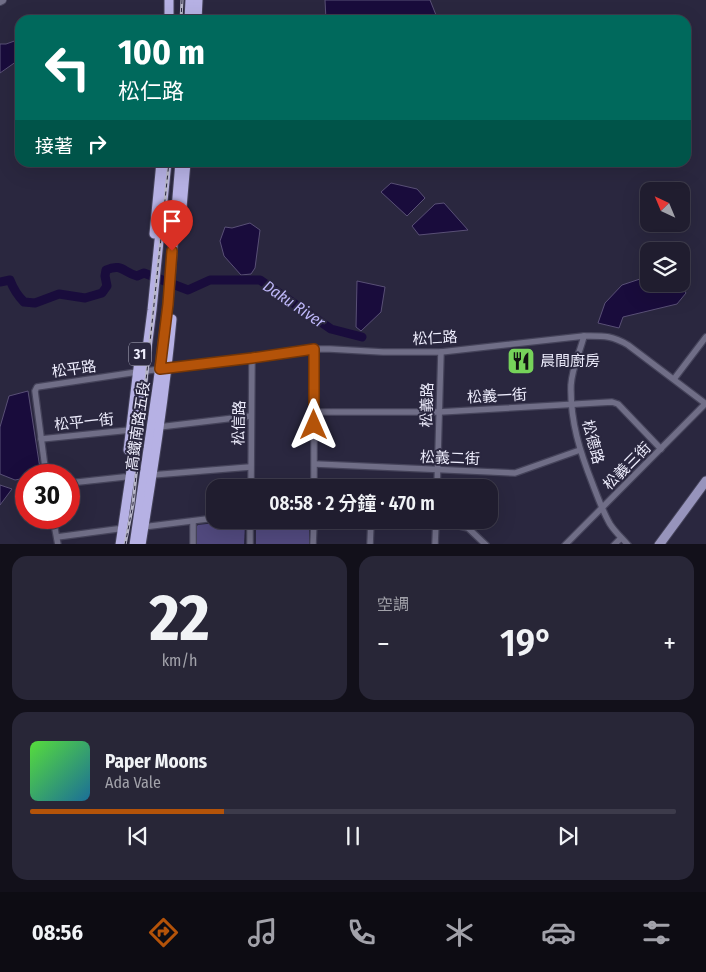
<!DOCTYPE html>
<html lang="zh-TW">
<head>
<meta charset="utf-8">
<style>
	:root { --surface:#201d2f; --page:#282637; --text:#f1f3f6; --muted:#a2a2aa; --line:#3d3b4b; --accent:#b45309 }
	body { margin:0; font-family:"Fira Sans Condensed","Noto Sans TC",sans-serif; background:var(--page); color:var(--text); height:100vh; display:flex; flex-direction:column; font-size:19px; white-space:nowrap }
	* { box-sizing:border-box; margin:0 }
	p { font-size:16px; color:var(--muted) }
	.icon { flex:none; width:28px; height:28px; fill:none; stroke:currentColor; stroke-width:2; stroke-linecap:round; stroke-linejoin:round }
	.map { position:relative; height:544px; overflow:hidden }
	.side { display:flex; flex-direction:column; gap:12px; padding:12px; background:#12101a; flex:1 }
	.side>* { flex:none }
	.guide { position:absolute; left:15px; top:15px; width:676px; height:152px; border-radius:15px; box-shadow:0 5px 20px #0002,0 0 0 1px var(--line); background:#00695c; color:#fff; overflow:hidden }
	.needle { width:32px; rotate:316deg }
	.buttons { position:absolute; left:640px; top:182px; display:grid; gap:10px }
	.buttons a { display:grid; place-items:center; width:50px; height:50px; border-radius:10px; background:var(--surface); box-shadow:0 5px 20px #0002,0 0 0 1px var(--line); font-size:25px }
	.speed { position:absolute; left:15px; top:464px; display:flex; gap:10px; font-size:25px; font-weight:700; text-align:center }
	.speed>* { display:grid; place-content:center; width:65px; height:65px; border-radius:50%; background:var(--surface); box-shadow:0 5px 20px #0002,0 0 0 1px var(--line); line-height:1 }
	.speed .limit { border:8px solid #d22; background:#fff; color:#111 }
	.pin { position:absolute; display:grid; place-items:center; width:42px; height:42px; color:#fff; margin:-51px -21px; border-radius:50% 50% 50% 0; rotate:-45deg; box-shadow:0 0 5px #0007 }
	.pin .icon { rotate:45deg }
	.me { position:absolute; width:55px; margin:-28px; rotate:0deg; stroke-linejoin:round; filter:drop-shadow(0 0 4px #0008) }
	.turn { display:flex; align-items:center; gap:18px; height:105px; padding:0 20px; font-size:22px }
	.turn .icon { width:65px; height:65px; stroke-width:2.5 }
	.turn b { display:block; font-size:35px; line-height:42px }
	.then { display:flex; align-items:center; height:48px; padding:0 20px; background:#0003; gap:10px; font-size:19px }
	.big { font-size:38px; font-weight:600; line-height:1.1 }
	.side .card { flex:1; display:flex; flex-direction:column; justify-content:center; gap:8px; min-width:0; padding:0 18px; border-radius:15px; background:var(--page) }
	.side .dial { align-items:center; gap:0 }
	.dial b { font-size:65px; line-height:1 }
	.song { display:flex; align-items:center; gap:15px }
	.cover { width:60px; height:60px; border-radius:8px; background:linear-gradient(135deg,hsl(110 70% 55%),hsl(200 70% 35%)) }
	.played { height:5px; border-radius:2px; background:linear-gradient(90deg,var(--accent) 30%,var(--line) 30%) }
	.keys { display:flex; justify-content:space-around; direction:ltr }
	.heat { display:flex; justify-content:space-between; align-items:center; font-size:28px; direction:ltr }
	.side .tiles { flex:1; display:grid; gap:12px; grid-template-columns:1fr 1fr }
	.card:last-child { grid-column:span 2 }
	.trip { position:absolute; left:206px; top:479px; width:292px; height:50px; border-radius:15px; background:var(--surface); box-shadow:0 5px 20px #0002,0 0 0 1px var(--line); font-weight:600; line-height:50px; text-align:center }
	.menu { display:flex; height:80px; justify-content:space-around; align-items:center; background:#0d0c13; color:var(--muted) }
	.menu .icon { width:35px; height:35px }
	.menu .current { color:var(--accent) }
	.menu b { font-size:22px; color:var(--text) }
	.map>svg:first-child { display:block }
</style>
</head>
<body>
<div class="map">
<svg width="706" height="545" viewBox="0 0 706 545">
	<rect width="100%" height="100%" fill="#2a273f"/>
	<!-- green -->
	<g fill="#51497e">
		<polygon points="241,520 245,524 244,544 195,545 195,528 198,525"/>
		<polygon points="259,520 307,523 309,525 309,544 256,544 256,523"/>
	</g>
	<!-- water -->
	<g fill="#190c3c" stroke="#595076">
		<polygon points="325,0 430,0 438,20 326,20"/>
		<polygon points="20,39 20,59 0,73 0,44 6,44"/>
		<polygon points="391,183 417,189 425,198 407,216 381,192"/>
		<polygon points="444,203 468,230 419,235 412,226 435,204"/>
		<polygon points="250,223 260,230 255,268 251,274 241,275 224,256 220,241 225,227 232,228"/>
		<polygon points="649,276 649,284 680,284 686,293 677,304 623,317 619,328 598,323 605,303 622,285"/>
		<polygon points="357,281 385,287 381,312 361,331 356,327"/>
		<polygon points="28,391 41,475 26,475 26,478 15,480 0,474 0,427 9,396"/>
		<polygon points="0,485 12,489 0,505"/>
	</g>
	<g fill="none" stroke-linecap="round" stroke-linejoin="round">
		<!-- river -->
		<path stroke="#190c3c" stroke-width="9" d="M0,282L10,280C13,288 18,296 24,302L35,303L59,294L85,298L102,293L107,286L105,276L106,270C122,263 123,272 137,276L144,273L188,290L210,280H260L331,329L362,337"/>
		<defs>
			<g id="minor">
				<path d="M584,336C580,352 572,368 571,385C570,421 580,452 593,485C598,498 603,512 610,524C615,532 622,538 628,545"/>
				<polyline points="674,379 706,337"/>
				<polyline points="314,412 439,412 612,402 618,404 661,449"/>
				<polyline points="159,427 251,416"/>
				<polyline points="41,439 130,430"/>
				<polyline points="315,464 515,473 580,450"/>
				<path d="M46,475L35,391L37,387L137,372L252,358L314,349H330L383,352H441L584,336C603,336 611,335 628,345L706,404"/>
				<polyline points="152,475 250,467"/>
				<polyline points="69,483 124,477"/>
				<polyline points="251,488 252,358"/>
				<polyline points="314,488 314,349"/>
				<polyline points="437,488 441,352"/>
				<polyline points="53,518 58,545"/>
				<polyline points="355,520 460,526 468,528 486,545"/>
				<polyline points="193,521 193,545"/>
				<polyline points="143,527 215,518"/>
				<polyline points="57,537 117,529"/>
				<polyline points="250,545 250,520"/>
				<polyline points="313,545 314,520"/>
				<polyline points="370,545 371,521"/>
				<polyline points="435,545 436,520"/>
				<polyline points="565,545 705,404"/>
				<polyline points="614,545 621,538"/>
			</g>
			<polyline id="tertiary" points="0,1 2,0"/>
			<polyline id="secondary" points="659,545 706,481"/>
			<g id="primary">
				<polyline points="169,20 169,0"/>
				<polyline points="189,20 190,0"/>
				<polyline points="197,20 198,0"/>
				<polyline points="181,219 186,162"/>
				<polyline points="154,234 161,162"/>
				<polyline points="128,450 140,352"/>
				<polyline points="120,545 132,464 152,310 167,162"/>
				<polyline points="134,545 158,381 168,304 180,162"/>
				<path d="M141,545C153,470 165,395 172,319"/>
			</g>
		</defs>
		<!-- minor casing -->
		<use href="#minor" stroke="#45435a" stroke-width="8"/>
		<!-- tertiary casing -->
		<use href="#tertiary" stroke="#45435a" stroke-width="10"/>
		<!-- secondary casing -->
		<use href="#secondary" stroke="#45435a" stroke-width="11"/>
		<!-- primary casing -->
		<use href="#primary" stroke="#45435a" stroke-width="11"/>
		<!-- minor -->
		<use href="#minor" stroke="#706e87" stroke-width="5.5"/>
		<!-- tertiary -->
		<use href="#tertiary" stroke="#706e87" stroke-width="8"/>
		<!-- secondary -->
		<use href="#secondary" stroke="#9794bc" stroke-width="9"/>
		<!-- primary -->
		<use href="#primary" stroke="#b6b1e4" stroke-width="9"/>
		<defs>
			<g id="rail">
				<polyline points="181,20 182,0"/>
				<polyline points="125,545 133,504 169,162"/>
			</g>
		</defs>
		<!-- rail casing -->
		<use href="#rail" stroke="#b7b6c8" stroke-width="3"/>
		<!-- rail -->
		<use href="#rail" stroke="#2a273f" stroke-width="1" stroke-dasharray="4" stroke-linecap="butt"/>
	</g>
	<g fill="none" stroke-linecap="round" stroke-linejoin="round">
		<defs>
			<polyline id="route" points="172,251 168,304 160,369 252,358 314,349 314,425"/>
		</defs>
		<!-- route casing -->
		<use href="#route" stroke="#753606" stroke-width="12"/>
		<!-- route -->
		<use href="#route" stroke="#b45309" stroke-width="9"/>
	</g>
	<!-- icons -->
	<defs>
		<symbol id="restaurant-square" viewBox="-11 -11 22 22"><rect x="-9" y="-9" width="18" height="18" rx="4" fill="#76d25a" stroke="#2a273f"/><path d="M-5-6h1v4h1v-4h1v4h1v-4h1v5L-1.5 .5V6h-2V.5L-5-1ZM5-6V6H3V1.5H1.5Q1.5-4 5-6Z" fill="#111"/></symbol>
	</defs>
	<g fill-rule="evenodd">
		<use href="#restaurant-square" x="505" y="345" width="32" height="32"/>
	</g>
	<g text-anchor="middle" dominant-baseline="central" stroke-width="4" stroke-linejoin="round" paint-order="stroke">
		<!-- shield labels -->
		<rect fill="#2a273f" stroke="#b3b2c4" stroke-width="1" x="129" y="342.5" width="22" height="23" rx="4"/>
		<g font-size="14" font-weight="bold" fill="#eeedfd">
			<text x="140" y="354">31</text>
		</g>
		<!-- street labels -->
		<g font-size="15" fill="#eeedfd" stroke="#2a273f">
			<text transform="translate(435 338) rotate(-3)">松仁路</text>
			<text transform="translate(74 369) rotate(-8)">松平路</text>
			<text transform="translate(497 396) rotate(-3)">松義一街</text>
			<text transform="translate(427 405) rotate(-89)">松義路</text>
			<text transform="translate(84 422) rotate(-6)">松平一街</text>
			<text transform="translate(239 423) rotate(-89)">松信路</text>
			<text transform="translate(138 426) rotate(-82)">高鐵南路五段</text>
			<text transform="translate(593 442) rotate(75)">松德路</text>
			<text transform="translate(450 458) rotate(2)">松義二街</text>
			<text transform="translate(627 466) rotate(-45)">松義三街</text>
		</g>
		<!-- poi labels -->
		<g font-size="15" fill="#eeedfd" stroke="#2a273f" text-anchor="start">
			<text x="540" y="361">晨間廚房</text>
		</g>
		<!-- water labels -->
		<g font-size="16" font-style="italic" fill="#bfb8fa" stroke="#2a273f">
			<text transform="translate(294 304) rotate(34)">Daku River</text>
		</g>
	</g>
</svg>
<div class="buttons">
<a><svg class="needle" viewBox="-14 -14 28 28"><path d="M0-13l5 13h-10z" fill="#e53935"/><path d="M0 13l5-13h-10z" fill="#a2a2aa"/></svg></a>
<a><svg class="icon" aria-label="layers" viewBox="0 0 24 24"><path d="M12 4l9 5-9 5-9-5zM3 14l9 5 9-5"/></svg></a>
</div>
<div class="speed"><div class="limit">30</div></div>
<div class="pin" style="left:172px;top:251px;background:#d93025"><svg class="icon" aria-label="arrive" viewBox="0 0 24 24"><path d="M6 21V4h12l-3 4 3 4H6"/></svg></div>
<svg class="me" style="left:314px;top:425px" viewBox="-20 -20 40 40"><path d="M0-17L14 15 0 8-14 15z" fill="#b45309" stroke="#fff" stroke-width="4"/></svg>
<div class="trip">08:58 · 2 分鐘 · 470 m</div>
<div class="guide">
<div class="turn"><svg class="icon" aria-label="left" viewBox="0 0 24 24"><path d="M17 20v-9H6M10 6l-5 5 5 5"/></svg><div><b>100 m</b>松仁路</div></div>
<div class="then">接著<svg class="icon" aria-label="right" viewBox="0 0 24 24"><path d="M7 20v-9h11M14 6l5 5-5 5"/></svg></div>
</div>
</div>
<section class="side">
<div class="tiles">
<div class="card dial"><b>22</b><p>km/h</p></div>
<div class="card"><p>空調</p>
<div class="heat"><a>−</a><b class="big">19°</b><a>+</a></div>
</div>
<div class="card">
<div class="song"><i class="cover"></i><div><b>Paper Moons</b><p>Ada Vale</p></div></div>
<div class="played"></div>
<div class="keys"><svg class="icon" aria-label="previous" viewBox="0 0 24 24"><path d="M18 5L8 12l10 7zM5 5v14"/></svg><svg class="icon" aria-label="pause" viewBox="0 0 24 24"><path d="M8 5v14M16 5v14"/></svg><svg class="icon" aria-label="next" viewBox="0 0 24 24"><path d="M6 5l10 7-10 7zM19 5v14"/></svg></div>
</div>
</div>
</section>
<nav class="menu">
<b>08:56</b>
<svg class="icon current" aria-label="directions" viewBox="0 0 24 24"><path d="M12 3l9 9-9 9-9-9zM9 14v-3h6M13 9l2 2-2 2"/></svg>
<svg class="icon" aria-label="music" viewBox="0 0 24 24"><path d="M9 18V5l10-2v13"/><circle cx="6" cy="18" r="3"/><circle cx="16" cy="16" r="3"/></svg>
<svg class="icon" aria-label="phone" viewBox="0 0 24 24"><path d="M5 4h4l2 5-3 2q2 4 5 5l2-3 5 2v4C11 20 4 13 5 4z"/></svg>
<svg class="icon" aria-label="climate" viewBox="0 0 24 24"><path d="M12 3v18M4 7l16 10M4 17L20 7"/></svg>
<svg class="icon" aria-label="car" viewBox="0 0 24 24"><path d="M5 17H2v-5l4-1 3-4h7l3 4 3 1v5h-3M9 17h6M6 11h13"/><circle cx="7" cy="17" r="2"/><circle cx="17" cy="17" r="2"/></svg>
<svg class="icon" aria-label="filters" viewBox="0 0 24 24"><path d="M4 7h16M4 17h16"/><circle cx="9" cy="7" r="2"/><circle cx="15" cy="17" r="2"/></svg>
</nav>
</body>
</html>
